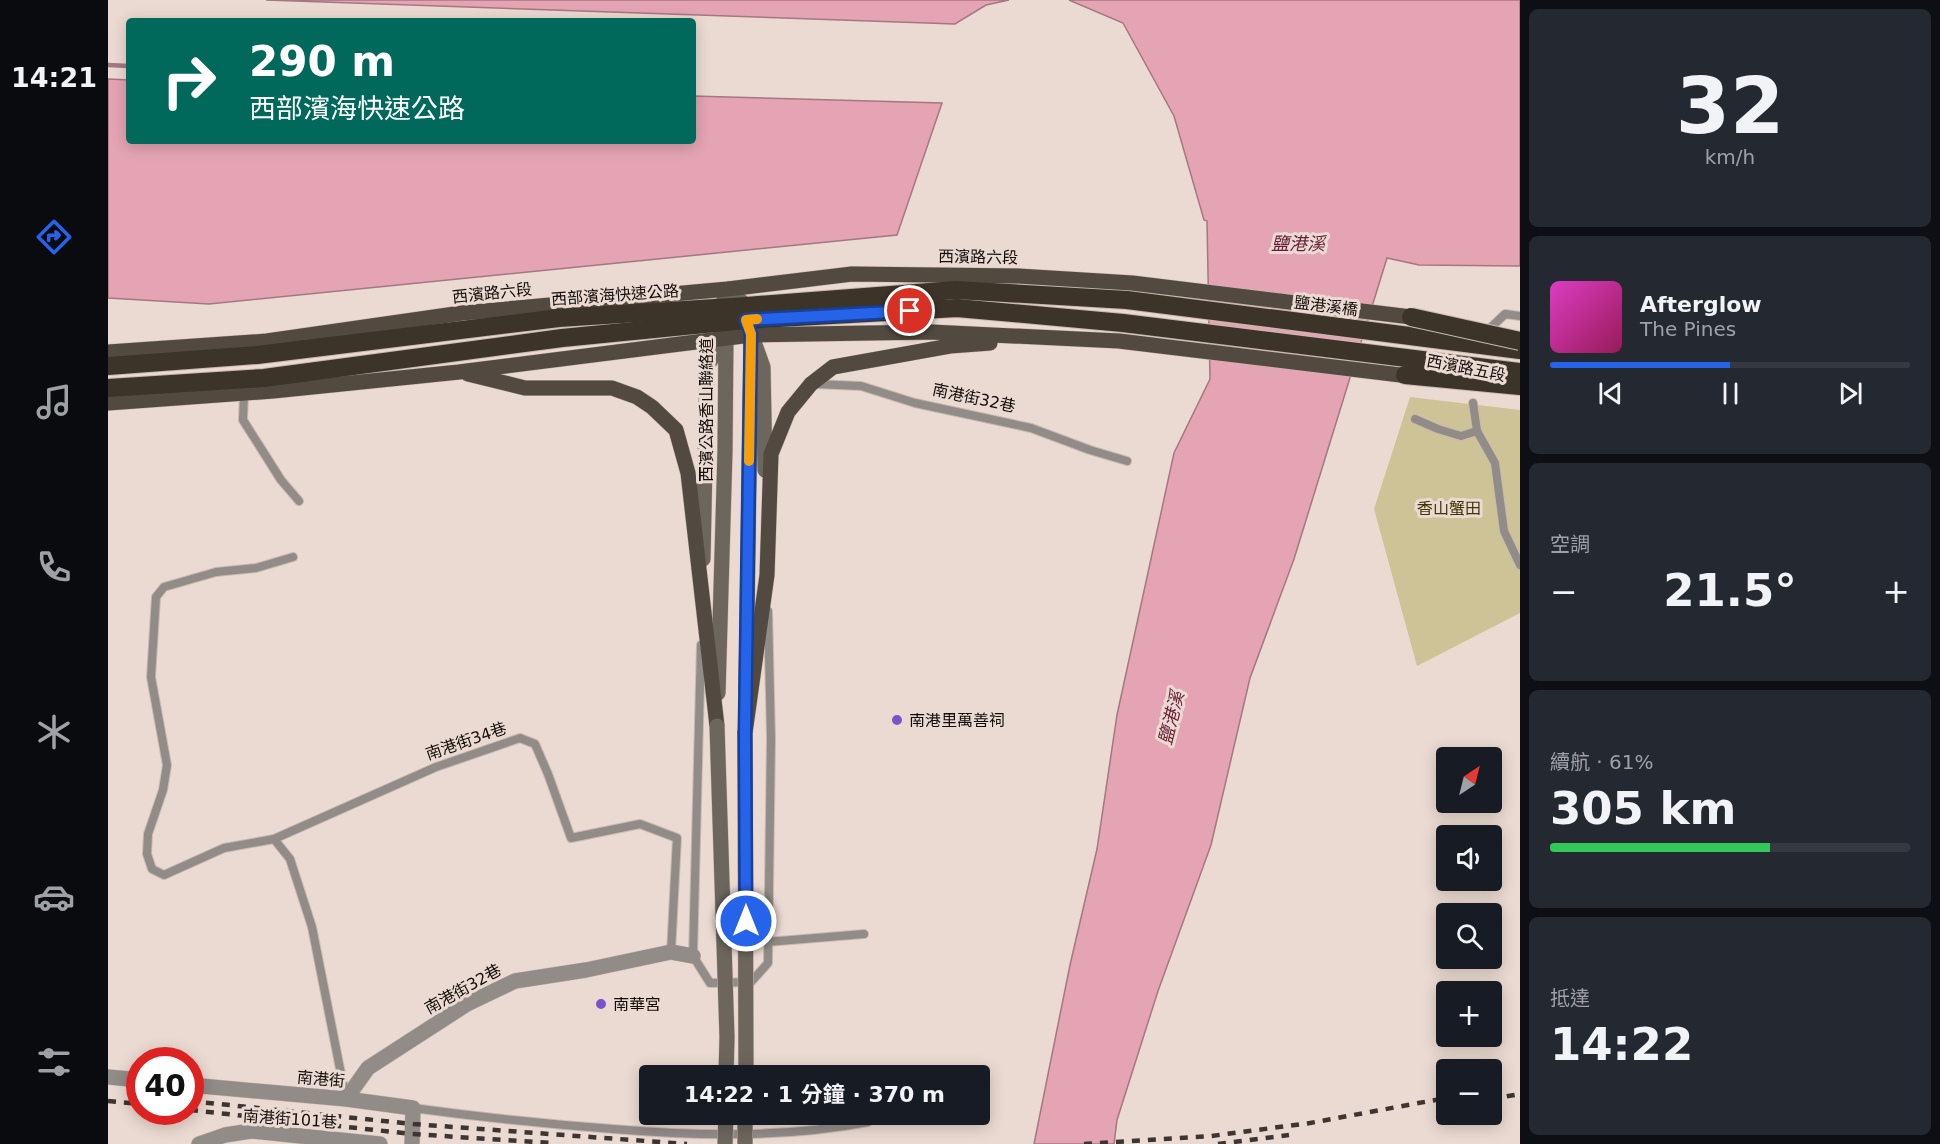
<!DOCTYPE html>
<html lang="zh-TW">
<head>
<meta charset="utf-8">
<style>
	:root { --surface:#171b24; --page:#242831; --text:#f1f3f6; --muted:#9ea1a6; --line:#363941; --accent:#2563eb }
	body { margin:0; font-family:"DejaVu Sans","Noto Sans TC",sans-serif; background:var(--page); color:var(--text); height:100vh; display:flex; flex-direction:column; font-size:22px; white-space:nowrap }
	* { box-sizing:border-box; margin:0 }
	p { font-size:20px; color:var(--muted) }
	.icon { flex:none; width:33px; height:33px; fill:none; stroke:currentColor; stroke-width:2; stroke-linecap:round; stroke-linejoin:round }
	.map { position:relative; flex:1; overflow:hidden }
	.sheet { display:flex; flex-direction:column; gap:9px; padding:9px; background:#0d0f14; width:420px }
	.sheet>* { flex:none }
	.top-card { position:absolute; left:18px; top:18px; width:570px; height:126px; border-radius:6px; box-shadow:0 3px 15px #0003; background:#00695c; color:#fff; overflow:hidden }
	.needle { width:39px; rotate:35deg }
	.fabs { position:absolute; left:1328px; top:747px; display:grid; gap:12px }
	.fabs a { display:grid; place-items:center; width:66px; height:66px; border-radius:6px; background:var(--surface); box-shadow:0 3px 15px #0003; font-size:30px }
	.speed { position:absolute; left:18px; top:1047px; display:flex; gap:12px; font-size:30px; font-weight:700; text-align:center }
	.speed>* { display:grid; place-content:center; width:78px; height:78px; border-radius:50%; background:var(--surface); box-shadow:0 3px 15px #0003; line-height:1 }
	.speed .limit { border:9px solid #d22; background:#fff; color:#111 }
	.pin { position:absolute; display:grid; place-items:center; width:51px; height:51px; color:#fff; margin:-26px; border:3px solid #fff; border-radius:50%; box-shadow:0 2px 6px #0007 }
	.me { position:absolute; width:66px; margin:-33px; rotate:0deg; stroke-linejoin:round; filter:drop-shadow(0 0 4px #0008) }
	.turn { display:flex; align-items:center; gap:21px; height:126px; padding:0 24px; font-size:27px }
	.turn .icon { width:78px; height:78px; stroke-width:2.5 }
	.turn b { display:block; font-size:42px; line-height:51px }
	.big { font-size:45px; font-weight:700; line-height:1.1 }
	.sheet .card { flex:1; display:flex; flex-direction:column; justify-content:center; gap:9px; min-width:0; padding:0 21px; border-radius:9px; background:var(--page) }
	.sheet .dial { align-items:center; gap:0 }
	.dial b { font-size:78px; line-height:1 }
	.song { display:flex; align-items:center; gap:18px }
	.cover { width:72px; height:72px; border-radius:9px; background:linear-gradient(135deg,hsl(310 70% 55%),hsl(330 70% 35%)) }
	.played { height:6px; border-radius:3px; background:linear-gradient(90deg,var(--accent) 50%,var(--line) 50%) }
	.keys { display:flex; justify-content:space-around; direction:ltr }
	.heat { display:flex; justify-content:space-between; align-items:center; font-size:33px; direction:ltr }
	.charge { height:9px; border-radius:4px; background:linear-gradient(90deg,#34c759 61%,var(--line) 0) }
	.trip { position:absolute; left:531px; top:1065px; width:351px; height:60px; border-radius:6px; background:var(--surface); box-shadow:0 3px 15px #0003; font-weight:700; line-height:60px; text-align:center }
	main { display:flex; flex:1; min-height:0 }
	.tabs { display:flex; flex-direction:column; width:108px; justify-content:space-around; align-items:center; background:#090b0e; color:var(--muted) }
	.tabs .icon { width:42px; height:42px }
	.tabs .on { color:var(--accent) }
	.tabs b { font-size:27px; color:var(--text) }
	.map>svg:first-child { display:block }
</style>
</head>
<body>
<main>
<nav class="tabs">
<b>14:21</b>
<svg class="icon on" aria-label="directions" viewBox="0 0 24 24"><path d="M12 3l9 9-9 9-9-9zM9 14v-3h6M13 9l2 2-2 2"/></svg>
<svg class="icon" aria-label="music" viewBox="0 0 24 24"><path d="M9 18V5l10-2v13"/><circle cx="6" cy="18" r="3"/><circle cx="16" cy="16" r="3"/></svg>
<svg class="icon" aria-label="phone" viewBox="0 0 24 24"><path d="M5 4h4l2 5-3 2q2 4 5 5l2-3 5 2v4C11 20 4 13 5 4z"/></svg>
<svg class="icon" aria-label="climate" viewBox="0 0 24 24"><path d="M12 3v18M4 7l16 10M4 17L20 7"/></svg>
<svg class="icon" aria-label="car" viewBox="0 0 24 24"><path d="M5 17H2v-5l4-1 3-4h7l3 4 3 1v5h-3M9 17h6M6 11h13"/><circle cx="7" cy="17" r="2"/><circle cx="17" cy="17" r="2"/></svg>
<svg class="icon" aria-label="filters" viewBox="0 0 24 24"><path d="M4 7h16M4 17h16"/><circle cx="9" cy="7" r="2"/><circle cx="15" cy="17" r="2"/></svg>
</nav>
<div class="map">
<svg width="1412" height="1144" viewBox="0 0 1412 1144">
	<rect width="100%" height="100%" fill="#ebdad1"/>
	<!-- green -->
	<polygon fill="#cec397" points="1302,397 1412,410 1412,613 1309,666 1266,509"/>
	<!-- water -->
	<g fill="#e4a4b3" stroke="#a57781" stroke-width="1.5">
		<polygon points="158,0 901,0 878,5 847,24"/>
		<polygon points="961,0 1412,0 1412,266 1311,265 1279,258 1186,559 1142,678 1103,845 1050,991 1009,1120 1006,1144 926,1144 962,965 989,849 1009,715 1066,453 1102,379 1099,221 1096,220 1066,116 1015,23"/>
		<polygon points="0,79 21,80 21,141 585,141 585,96 834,103 789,235 101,304 0,298"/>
	</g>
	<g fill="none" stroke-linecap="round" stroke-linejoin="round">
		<!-- stream -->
		<polyline stroke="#a57781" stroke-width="4.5" points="0,65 21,66"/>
		<defs>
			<g id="lane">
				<polyline points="1377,333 1397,314 1412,316"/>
				<polyline points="706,384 753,386 807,403 923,428 982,450 1019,461"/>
				<polyline points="136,393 135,420 173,480 191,501"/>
				<polyline points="1365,403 1369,431 1387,463 1396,531 1412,565"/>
				<polyline points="1307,419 1330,429 1353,436 1369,431"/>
				<polyline points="185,557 148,568 108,572 56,587 48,597 43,677 59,765 55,790 40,834 39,854 44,869 56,875 116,848 166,839 182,859 204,927 238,1099"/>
				<polyline points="593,645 585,956 602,983 643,982 660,963 663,738 660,611"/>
				<polyline points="166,839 328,767 412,738 427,744 440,774 463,838 532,824 569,838 563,952"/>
				<polyline points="659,942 756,934"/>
				<path d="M305,1108C371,1117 438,1124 505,1129C590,1136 676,1138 760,1122"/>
			</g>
			<g id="street">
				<polyline points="0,1077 32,1080"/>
				<polyline points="82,1085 238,1099 305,1108 304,1144"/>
				<polyline points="238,1099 260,1068 359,1004 407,981 478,970 563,952 585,956"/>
				<polyline points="91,1144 117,1135 143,1131 272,1144"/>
			</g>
			<g id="secondary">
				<polyline points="616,299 620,289 638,306 638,320 643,335 638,690"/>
				<polyline points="646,342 655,367 657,470"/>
				<polyline points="595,559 599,366 618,337"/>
				<polyline points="610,693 617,451 618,337 615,328"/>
			</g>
			<g id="primary">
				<polyline points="0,352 159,341 354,313 620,289 744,274 910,276 1024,283 1303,317"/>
				<polyline points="360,374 417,388 504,388 529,397 544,407 568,430 580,473 609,726"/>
				<polyline points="0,403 165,391 351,372 643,335 823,332 1011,341 1309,377"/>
				<polyline points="637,733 659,575 663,454 680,412 703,384 725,367 842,346 882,343"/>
			</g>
			<g id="highway">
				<polyline points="0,366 149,355 451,318 638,306 848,290 1019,300 1412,350"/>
				<polyline points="1297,375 1412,386"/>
				<polyline points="0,388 156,378 454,338 638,320 849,308 1015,323 1412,372"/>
			</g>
		</defs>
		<!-- lane casing -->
		<use href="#lane" stroke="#c8b9b1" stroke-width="10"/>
		<!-- street casing -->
		<use href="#street" stroke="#c8b9b1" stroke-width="16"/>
		<!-- secondary casing -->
		<use href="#secondary" stroke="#c8b9b1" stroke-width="16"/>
		<!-- primary casing -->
		<use href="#primary" stroke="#c8b9b1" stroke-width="16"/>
		<!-- highway casing -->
		<use href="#highway" stroke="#c8b9b1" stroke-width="20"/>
		<!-- lane -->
		<use href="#lane" stroke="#918c87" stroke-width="8"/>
		<!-- street -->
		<use href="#street" stroke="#918c87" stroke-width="15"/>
		<!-- secondary -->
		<use href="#secondary" stroke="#6c665d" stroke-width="15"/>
		<!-- primary -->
		<use href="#primary" stroke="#524a41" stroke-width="15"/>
		<!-- highway -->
		<use href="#highway" stroke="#3d3429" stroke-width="18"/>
		<!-- rail -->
		<g stroke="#3c3531" stroke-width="4.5" stroke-dasharray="8 8" stroke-linecap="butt">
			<polyline points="1383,1099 1412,1094"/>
			<polyline points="0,1101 32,1104"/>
			<polyline points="82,1101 305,1124 579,1144"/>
			<polyline points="82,1110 304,1134 443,1143"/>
			<polyline points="976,1144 1103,1136 1202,1123 1338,1098"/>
			<polyline points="1110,1144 1181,1135"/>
		</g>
		<defs>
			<g id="secondary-bridge">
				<polyline points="609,726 619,1037 618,1076"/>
				<polyline points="637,733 638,1076"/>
				<polyline points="617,1144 618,1114"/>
				<polyline points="637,1144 637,1114"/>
			</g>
			<polyline id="highway-bridge" points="1303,317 1412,341"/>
		</defs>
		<!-- secondary-bridge casing -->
		<use href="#secondary-bridge" stroke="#c8b9b1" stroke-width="16" stroke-linecap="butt"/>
		<!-- highway-bridge casing -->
		<use href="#highway-bridge" stroke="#c8b9b1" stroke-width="20" stroke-linecap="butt"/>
		<!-- secondary-bridge -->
		<use href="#secondary-bridge" stroke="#6c665d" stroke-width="15"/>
		<!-- highway-bridge -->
		<use href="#highway-bridge" stroke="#3d3429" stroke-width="18"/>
	</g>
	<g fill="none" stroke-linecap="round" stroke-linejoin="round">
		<defs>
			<polyline id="route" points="638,921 637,733 643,334 638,320 802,311"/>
		</defs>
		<!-- route casing -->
		<use href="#route" stroke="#184099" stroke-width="15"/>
		<!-- route -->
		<use href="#route" stroke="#2563eb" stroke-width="10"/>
		<!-- slow -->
		<polyline stroke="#f59e0b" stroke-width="10" points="641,461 643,334 638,320 649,319"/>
	</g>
	<!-- markers -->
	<g fill="#7a53cc" stroke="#ebdad1" stroke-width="2">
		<circle cx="789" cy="720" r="6"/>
		<circle cx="493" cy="1004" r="6"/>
	</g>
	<g text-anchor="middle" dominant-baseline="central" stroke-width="6" stroke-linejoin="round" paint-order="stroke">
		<!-- street labels -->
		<g font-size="16" fill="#130e0b" stroke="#ebdad1">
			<text transform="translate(870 257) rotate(1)">西濱路六段</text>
			<text transform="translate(384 293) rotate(-6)">西濱路六段</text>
			<text transform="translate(507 295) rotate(-4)">西部濱海快速公路</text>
			<text transform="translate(1218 306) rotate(7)">鹽港溪橋</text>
			<text transform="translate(1358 368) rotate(11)">西濱路五段</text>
			<text transform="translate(866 398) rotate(12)">南港街32巷</text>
			<text transform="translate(598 410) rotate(-90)">西濱公路香山聯絡道</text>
			<text transform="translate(358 741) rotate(-19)">南港街34巷</text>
			<text transform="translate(355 989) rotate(-29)">南港街32巷</text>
			<text transform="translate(213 1079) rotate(5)">南港街</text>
			<text transform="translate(182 1119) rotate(4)">南港街101巷</text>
		</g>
		<!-- park labels -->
		<g font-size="16" fill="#403504" stroke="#ebdad1">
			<text x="1341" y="508">香山蟹田</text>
		</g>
		<!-- poi labels -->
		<g font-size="16" fill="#130e0b" stroke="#ebdad1" text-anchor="start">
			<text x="801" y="720">南港里萬善祠</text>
			<text x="505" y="1004">南華宮</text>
		</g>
		<!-- water labels -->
		<g font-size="18" font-style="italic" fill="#681e37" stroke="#ebdad1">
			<text x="1190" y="243">鹽港溪</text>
			<text transform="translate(1063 718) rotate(-76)">鹽港溪</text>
		</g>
	</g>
</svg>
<div class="fabs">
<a><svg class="needle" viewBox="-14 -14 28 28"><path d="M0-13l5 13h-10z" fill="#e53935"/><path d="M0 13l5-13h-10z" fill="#9ea1a6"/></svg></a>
<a><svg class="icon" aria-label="sound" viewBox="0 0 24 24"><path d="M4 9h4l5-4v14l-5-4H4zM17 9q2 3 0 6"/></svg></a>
<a><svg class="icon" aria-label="search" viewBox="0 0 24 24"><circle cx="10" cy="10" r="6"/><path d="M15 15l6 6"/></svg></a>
<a>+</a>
<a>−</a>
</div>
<div class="speed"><div class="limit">40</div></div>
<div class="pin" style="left:802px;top:311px;background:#d93025"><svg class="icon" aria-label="arrive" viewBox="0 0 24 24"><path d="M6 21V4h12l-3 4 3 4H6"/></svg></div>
<svg class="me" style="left:638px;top:921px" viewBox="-20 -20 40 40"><circle r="17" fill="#2563eb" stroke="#fff" stroke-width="3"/><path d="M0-11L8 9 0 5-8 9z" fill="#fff"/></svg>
<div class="trip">14:22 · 1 分鐘 · 370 m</div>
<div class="top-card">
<div class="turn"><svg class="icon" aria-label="right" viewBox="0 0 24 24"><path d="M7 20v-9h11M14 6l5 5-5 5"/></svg><div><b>290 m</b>西部濱海快速公路</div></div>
</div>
</div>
<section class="sheet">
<div class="card dial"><b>32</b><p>km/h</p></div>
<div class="card">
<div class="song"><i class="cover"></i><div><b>Afterglow</b><p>The Pines</p></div></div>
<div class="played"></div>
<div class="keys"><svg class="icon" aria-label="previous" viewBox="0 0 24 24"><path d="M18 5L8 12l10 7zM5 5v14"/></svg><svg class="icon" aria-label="pause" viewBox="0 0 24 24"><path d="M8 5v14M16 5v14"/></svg><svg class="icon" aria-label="next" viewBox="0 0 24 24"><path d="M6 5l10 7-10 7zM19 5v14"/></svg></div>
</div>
<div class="card"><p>空調</p>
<div class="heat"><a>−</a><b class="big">21.5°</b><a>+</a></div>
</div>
<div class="card"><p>續航 · 61%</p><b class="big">305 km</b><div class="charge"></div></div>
<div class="card"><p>抵達</p><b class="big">14:22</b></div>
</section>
</main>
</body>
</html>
